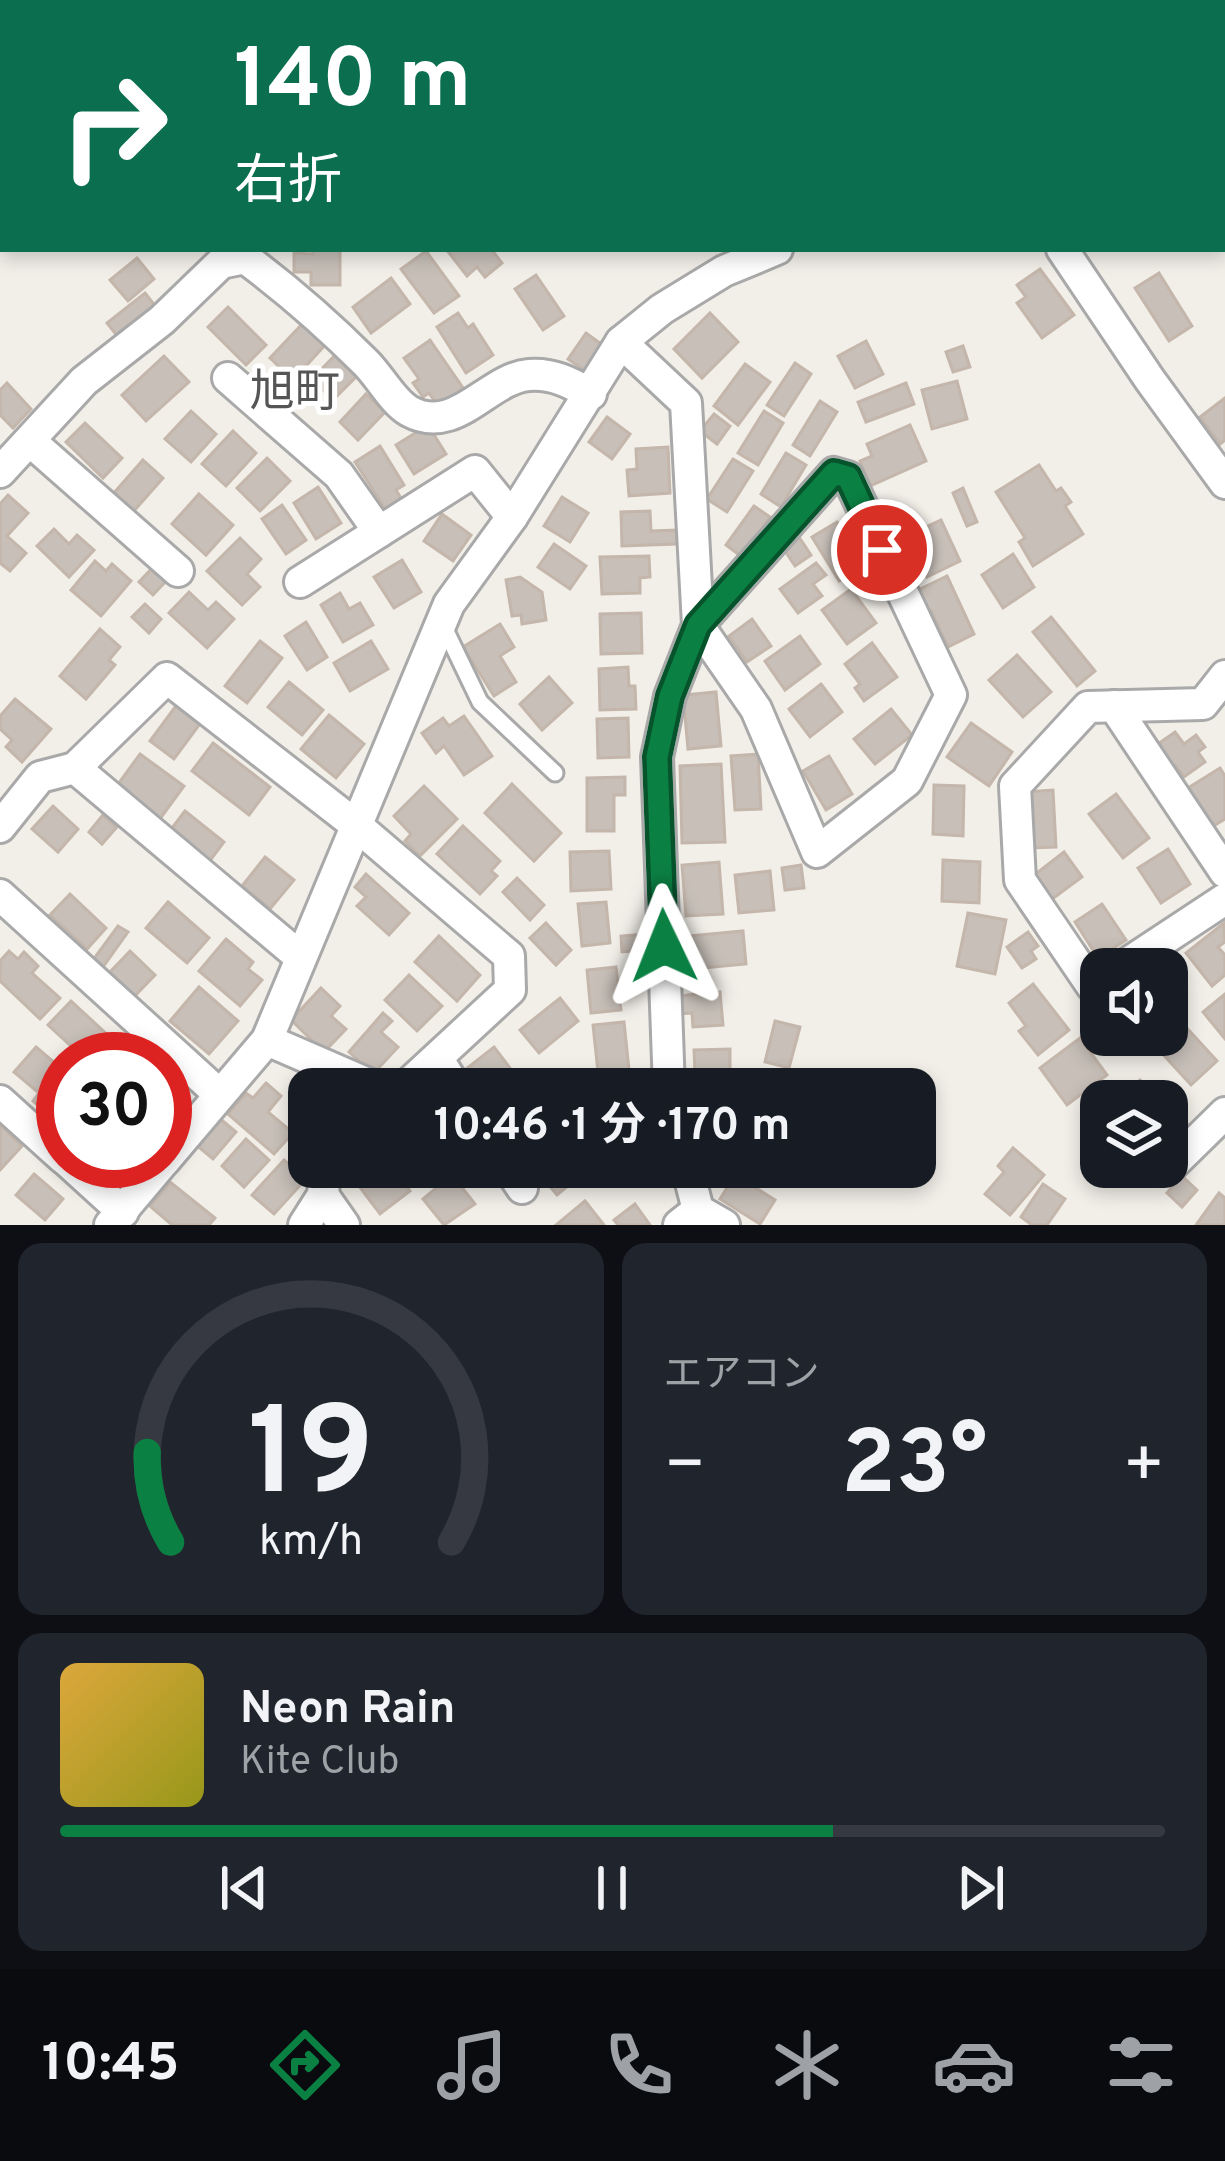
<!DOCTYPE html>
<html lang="ja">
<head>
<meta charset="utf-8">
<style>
	:root { --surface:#171b24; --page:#20242c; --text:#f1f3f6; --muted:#9ea1a6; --line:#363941; --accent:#0b8043 }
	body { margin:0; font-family:Overpass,"Noto Sans JP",sans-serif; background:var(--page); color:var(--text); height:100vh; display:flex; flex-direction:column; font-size:45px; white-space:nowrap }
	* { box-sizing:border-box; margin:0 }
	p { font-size:39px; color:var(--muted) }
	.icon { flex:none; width:66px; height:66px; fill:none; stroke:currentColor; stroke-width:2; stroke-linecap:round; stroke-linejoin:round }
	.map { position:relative; height:1225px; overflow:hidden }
	.sheet { display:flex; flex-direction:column; gap:18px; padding:18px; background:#0d0f14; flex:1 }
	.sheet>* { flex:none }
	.guide { position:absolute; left:0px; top:0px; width:1227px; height:252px; box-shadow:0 6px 18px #0003; background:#0b6e4f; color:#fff; overflow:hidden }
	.controls { position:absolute; left:1080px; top:948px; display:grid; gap:24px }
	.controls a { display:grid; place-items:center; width:108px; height:108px; border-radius:24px; background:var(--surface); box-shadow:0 6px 18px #0003; font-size:60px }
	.speed { position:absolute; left:36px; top:1032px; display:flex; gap:24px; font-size:60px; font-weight:700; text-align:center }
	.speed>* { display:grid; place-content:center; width:156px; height:156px; border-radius:50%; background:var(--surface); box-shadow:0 6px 18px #0003; line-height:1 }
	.speed .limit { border:18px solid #d22; background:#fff; color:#111 }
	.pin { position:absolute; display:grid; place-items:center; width:102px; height:102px; color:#fff; margin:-51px; border:6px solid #fff; border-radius:50%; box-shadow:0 3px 12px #0007 }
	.me { position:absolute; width:132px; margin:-66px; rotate:358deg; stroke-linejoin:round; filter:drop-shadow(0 0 9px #0008) }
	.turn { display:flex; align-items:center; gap:42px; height:252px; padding:0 36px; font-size:54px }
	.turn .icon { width:156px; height:156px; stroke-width:2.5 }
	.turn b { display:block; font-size:84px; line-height:102px }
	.big { font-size:90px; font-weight:700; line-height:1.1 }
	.sheet .tile { flex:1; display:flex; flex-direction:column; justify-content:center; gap:18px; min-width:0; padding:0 42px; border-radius:24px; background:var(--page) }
	.sheet .dial { align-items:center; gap:0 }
	.dial svg { height:312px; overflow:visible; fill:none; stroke:var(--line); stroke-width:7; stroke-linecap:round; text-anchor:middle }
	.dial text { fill:var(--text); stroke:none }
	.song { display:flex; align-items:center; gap:36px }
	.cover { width:144px; height:144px; border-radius:18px; background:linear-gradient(135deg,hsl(40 70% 55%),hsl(60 70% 35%)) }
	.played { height:12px; border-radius:6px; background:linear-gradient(90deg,var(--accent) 70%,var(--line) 70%) }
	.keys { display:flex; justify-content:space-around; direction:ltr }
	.heat { display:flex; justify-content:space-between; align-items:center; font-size:66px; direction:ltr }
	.sheet .tiles { flex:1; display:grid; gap:18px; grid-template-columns:1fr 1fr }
	.tile:last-child { grid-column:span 2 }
	.trip { position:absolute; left:288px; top:1068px; width:648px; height:120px; border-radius:24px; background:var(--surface); box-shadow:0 6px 18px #0003; font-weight:700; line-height:120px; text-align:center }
	.dock { display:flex; height:192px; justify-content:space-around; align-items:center; background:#090b0e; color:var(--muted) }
	.dock .icon { width:84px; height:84px }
	.dock .current { color:var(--accent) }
	.dock b { font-size:54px; color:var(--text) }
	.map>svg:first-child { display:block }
</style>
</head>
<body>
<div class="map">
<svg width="1225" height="1225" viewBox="0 0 1225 1225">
	<rect width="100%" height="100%" fill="#f2efe9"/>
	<!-- building -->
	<g fill="#c7bfb8" stroke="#c4b6ab" stroke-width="3">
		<polygon points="313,249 340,249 340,285 311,285 311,272 294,272 294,253 313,254"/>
		<polygon points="446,249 491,249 502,263 485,277 477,267 467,276"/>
		<polygon points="426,251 459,296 434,313 401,269"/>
		<polygon points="137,258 154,279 128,301 110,280"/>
		<polygon points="1040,269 1074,315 1042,338 1017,303 1026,297 1017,285"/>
		<polygon points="1159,273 1192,326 1169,341 1135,288"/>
		<polygon points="536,275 564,316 543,330 515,289"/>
		<polygon points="391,278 410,304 371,333 353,307"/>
		<polygon points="145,293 156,307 118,337 107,323"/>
		<polygon points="228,307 266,345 246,365 208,327"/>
		<polygon points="458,313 468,328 473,324 493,355 466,373 437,327"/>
		<polygon points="710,313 738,342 702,378 674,349"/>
		<polygon points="303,323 326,344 293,380 270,358"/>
		<polygon points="586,333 604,346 586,371 568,359"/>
		<polygon points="430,340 463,388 438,406 429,393 423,397 413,383 419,379 404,358"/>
		<polygon points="866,341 883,374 855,388 838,356"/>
		<polygon points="963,346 970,367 953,372 946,352"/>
		<polygon points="337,353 359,374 333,400 312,379"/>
		<polygon points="164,356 189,382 146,421 122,395"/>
		<polygon points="795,363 811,374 784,416 767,405"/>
		<polygon points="745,364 770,382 738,425 714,406"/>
		<polygon points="957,381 967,419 932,429 922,390"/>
		<polygon points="7,383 31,409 13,428 0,415 0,390"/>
		<polygon points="906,383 914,404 866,422 858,402"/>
		<polygon points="366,394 385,412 358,440 340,422"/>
		<polygon points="1225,398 1225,440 1220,444 1200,417"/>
		<polygon points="820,401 837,412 810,456 793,445"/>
		<polygon points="191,411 216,434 191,462 165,439"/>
		<polygon points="764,411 783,423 758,465 738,453"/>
		<polygon points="714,414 730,426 717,444 700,431"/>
		<polygon points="607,417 630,434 612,459 589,442"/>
		<polygon points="85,423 122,458 103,478 66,442"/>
		<polygon points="428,425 446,454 414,474 396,445"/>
		<polygon points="910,425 926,461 870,486 860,461 872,456 867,444"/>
		<polygon points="233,431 256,453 226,486 202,464"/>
		<polygon points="380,446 404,485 396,490 404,503 388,513 355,462"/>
		<polygon points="668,447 670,493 629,496 627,470 637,469 636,449"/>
		<polygon points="786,453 806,465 781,507 761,494"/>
		<polygon points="267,458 290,481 260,511 237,488"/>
		<polygon points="733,459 753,471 727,512 707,499"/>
		<polygon points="143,460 163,478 133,512 113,494"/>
		<polygon points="1039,465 1056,491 1061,488 1071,502 1065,506 1083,534 1033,566 1019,542 1025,538 996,492"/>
		<polygon points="318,487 341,523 316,539 294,503"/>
		<polygon points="963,488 977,522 967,526 953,493"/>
		<polygon points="199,494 233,525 206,555 172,524"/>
		<polygon points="8,495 28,513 7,536 26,553 10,571 0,563 0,504"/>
		<polygon points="562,497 588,513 570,542 544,526"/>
		<polygon points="897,503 909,527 891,536 879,512"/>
		<polygon points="282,505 306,540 286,554 262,519"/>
		<polygon points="754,506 770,517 742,557 726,545"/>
		<polygon points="650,511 651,531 676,530 677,544 622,546 621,512"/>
		<polygon points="442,514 471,535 453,561 424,541"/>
		<polygon points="941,520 960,561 927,577 923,567 917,570 906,548 912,545 907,536"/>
		<polygon points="837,522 864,566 839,581 812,537"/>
		<polygon points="54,529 69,544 77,535 94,550 69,577 37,546"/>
		<polygon points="799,537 811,555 795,566 783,548"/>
		<polygon points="240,538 261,559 247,574 260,587 242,605 207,571"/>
		<polygon points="554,544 586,566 570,589 538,567"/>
		<polygon points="1013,554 1034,587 1003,608 982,575"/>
		<polygon points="649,556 650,577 640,578 640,593 602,594 600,557"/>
		<polygon points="402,560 421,592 394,608 374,577"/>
		<polygon points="95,561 106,571 112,564 131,581 101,616 71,590"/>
		<polygon points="816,563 826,575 813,584 822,596 798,613 780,589"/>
		<polygon points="155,565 169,578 153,595 139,582"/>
		<polygon points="947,576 974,634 948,647 931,611 924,614 914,592"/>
		<polygon points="520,577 542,592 546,620 522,624 521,615 512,616 506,580"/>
		<polygon points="851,589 876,623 847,644 822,610"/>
		<polygon points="189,592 208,610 216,602 234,619 207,648 169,613"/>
		<polygon points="340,593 349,609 360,603 373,625 343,642 321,605"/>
		<polygon points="145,604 161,619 149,633 132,617"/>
		<polygon points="641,613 642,653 601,654 600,614"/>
		<polygon points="1051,617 1095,671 1077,686 1033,632"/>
		<polygon points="752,619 771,646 747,662 729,636"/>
		<polygon points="306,622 327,657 307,670 285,636"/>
		<polygon points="500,624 514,647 500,656 516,682 494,696 463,647"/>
		<polygon points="100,629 120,647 109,660 115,665 86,699 60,676"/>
		<polygon points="800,636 820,664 785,690 765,661"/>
		<polygon points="260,641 282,658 247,703 225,686"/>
		<polygon points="371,641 388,669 350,691 334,663"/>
		<polygon points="872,643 897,677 864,701 855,688 860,684 845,664"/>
		<polygon points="1017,655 1051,692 1023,717 989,680"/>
		<polygon points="628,667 629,686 635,686 636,709 600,710 599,669"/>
		<polygon points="549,677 572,703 542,730 520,704"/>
		<polygon points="289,682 323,710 302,735 268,707"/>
		<polygon points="821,684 842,712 810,737 789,709"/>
		<polygon points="716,692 721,746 688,749 683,695"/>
		<polygon points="15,699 51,729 22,762 6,747 12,740 0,729 0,716"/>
		<polygon points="178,703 202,721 174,759 150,741"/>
		<polygon points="891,709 912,735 875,764 854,739"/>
		<polygon points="329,715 364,744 336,778 301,749"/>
		<polygon points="464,716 492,756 464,775 444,746 436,753 422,733 443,718 449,726"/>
		<polygon points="628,718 629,757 598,758 597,719"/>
		<polygon points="971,723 1012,752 989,786 947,757"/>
		<polygon points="1175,732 1184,744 1196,735 1205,747 1198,752 1205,762 1184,777 1175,765 1171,768 1155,746"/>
		<polygon points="213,743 270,787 249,815 192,771"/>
		<polygon points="140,754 184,786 160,819 116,787"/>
		<polygon points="758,754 761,809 735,810 731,756"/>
		<polygon points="829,756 852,794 826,810 803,771"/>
		<polygon points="721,764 725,842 682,843 680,766"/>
		<polygon points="1220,768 1225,776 1225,819 1212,827 1188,788"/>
		<polygon points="625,777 625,795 614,795 614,831 587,831 587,778"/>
		<polygon points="512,784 561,833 534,861 485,813"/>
		<polygon points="934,785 964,786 963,836 933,834"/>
		<polygon points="424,786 457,819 420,856 405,841 411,834 394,816"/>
		<polygon points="1053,790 1056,847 1029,848 1026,792"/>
		<polygon points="1116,794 1149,838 1123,858 1089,814"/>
		<polygon points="53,806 78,829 58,852 32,829"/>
		<polygon points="185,811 224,842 209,862 169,832"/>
		<polygon points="103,815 117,827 102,844 89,832"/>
		<polygon points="463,826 500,861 491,871 497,876 480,894 437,854"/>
		<polygon points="1168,849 1190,884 1161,903 1138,868"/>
		<polygon points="609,851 611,889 571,891 570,852"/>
		<polygon points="1064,852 1082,877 1051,900 1033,876"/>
		<polygon points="265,857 294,880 270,909 242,886"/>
		<polygon points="943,860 980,862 979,903 942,901"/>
		<polygon points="719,862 723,914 686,916 682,865"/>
		<polygon points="801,865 804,888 785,890 782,868"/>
		<polygon points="770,871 774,910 739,913 735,875"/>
		<polygon points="366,874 409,913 389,935 357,906 366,897 355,887"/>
		<polygon points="517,878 544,905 530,920 503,892"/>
		<polygon points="70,894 106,928 87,949 50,915"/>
		<polygon points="168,902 209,938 187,963 146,928"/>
		<polygon points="606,902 610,943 582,946 578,904"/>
		<polygon points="1102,904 1126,940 1098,958 1075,922"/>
		<polygon points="968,913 1006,920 995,974 957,966"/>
		<polygon points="546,923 571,950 556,965 530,938"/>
		<polygon points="1224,923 1225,942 1218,947 1225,955 1225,975 1212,986 1186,953"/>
		<polygon points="118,926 128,932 103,967 93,960"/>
		<polygon points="743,931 746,964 691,969 688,936"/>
		<polygon points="1028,932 1038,946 1031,951 1036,959 1022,968 1007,947"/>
		<polygon points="645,934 646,950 622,952 621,936"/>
		<polygon points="439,936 480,975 457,1001 415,962"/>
		<polygon points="226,939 253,962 248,969 262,980 240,1006 199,971"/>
		<polygon points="9,951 18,959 24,952 38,966 32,973 60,998 40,1019 0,981 0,961"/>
		<polygon points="130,951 155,975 134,997 109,973"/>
		<polygon points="616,967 621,1010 591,1013 587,970"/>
		<polygon points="409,975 442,1006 417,1031 385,1000"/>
		<polygon points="1033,984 1069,1030 1038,1055 1019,1031 1026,1026 1009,1003"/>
		<polygon points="199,987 238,1021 209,1054 170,1021"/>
		<polygon points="321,988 340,1006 331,1016 346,1029 324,1052 291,1020"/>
		<polygon points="720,992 723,1025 693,1027 692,1013 679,1014 677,996"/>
		<polygon points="1225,994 1225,1039 1203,1012"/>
		<polygon points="560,998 578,1021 539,1053 520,1030"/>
		<polygon points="71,1001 111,1038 91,1059 85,1059 48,1025"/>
		<polygon points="383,1013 392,1021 381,1032 398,1047 373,1074 349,1052"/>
		<polygon points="775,1021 800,1027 789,1068 765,1062"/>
		<polygon points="624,1022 630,1079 599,1082 593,1025"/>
		<polygon points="1185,1026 1217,1061 1191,1085 1159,1050"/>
		<polygon points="1080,1038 1107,1075 1067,1105 1040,1068"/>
		<polygon points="36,1047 63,1070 63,1098 49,1115 33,1101 39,1093 14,1072"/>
		<polygon points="494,1047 510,1068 505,1073 512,1082 504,1089 481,1089 466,1069"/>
		<polygon points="730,1049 730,1089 704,1089 704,1074 695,1074 694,1050"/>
		<polygon points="1140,1080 1157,1101 1113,1101"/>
		<polygon points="266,1083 281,1096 268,1112 293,1133 274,1154 228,1114 246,1093 253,1098"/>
		<polygon points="1179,1114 1191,1129 1174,1142 1167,1133 1167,1124"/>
		<polygon points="218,1117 236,1132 213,1159 195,1144"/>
		<polygon points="0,1125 22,1146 0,1170"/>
		<polygon points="246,1139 269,1160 244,1187 222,1166"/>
		<polygon points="1013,1148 1044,1175 1010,1215 985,1194 1004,1172 998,1166"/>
		<polygon points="284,1160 306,1179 274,1214 252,1195"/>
		<polygon points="376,1167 392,1167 410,1191 380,1214 356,1182"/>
		<polygon points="542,1167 591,1167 557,1195 537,1171"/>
		<polygon points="621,1167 646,1167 648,1183 623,1186"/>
		<polygon points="34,1174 63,1199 45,1220 16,1195"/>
		<polygon points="452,1175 475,1204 444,1225 423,1199"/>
		<polygon points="735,1175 775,1200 760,1224 720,1199"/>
		<polygon points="1182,1176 1197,1190 1182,1207 1167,1193"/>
		<polygon points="170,1182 215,1218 209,1225 172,1225 150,1206"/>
		<polygon points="1043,1184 1065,1199 1047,1225 1032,1225 1021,1217"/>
		<polygon points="1219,1193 1225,1198 1225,1225 1196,1225"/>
		<polygon points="585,1201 604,1225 556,1225"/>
		<polygon points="635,1204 650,1225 618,1225 614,1220"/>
	</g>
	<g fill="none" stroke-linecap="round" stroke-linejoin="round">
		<defs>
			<polyline id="service" points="443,625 480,702 555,773"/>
			<g id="minor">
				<polyline points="873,0 876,3"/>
				<polyline points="973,3 978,0"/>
				<polyline points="1062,249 1150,380 1225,483"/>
				<polyline points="621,342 686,403 698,625 670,696 657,757 669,1089"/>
				<polyline points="228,378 339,475 379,532"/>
				<polyline points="30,441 178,571"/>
				<path d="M0,472L84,381L162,320L221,263L245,258C288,290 328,325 366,363C380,377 393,402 409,411C456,437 488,378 529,375C553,373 571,383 591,394"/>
				<polygon points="834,473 848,477 951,695 907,781 817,852 756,709 698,625"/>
				<polyline points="300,582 475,471 512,517"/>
				<polyline points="1114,706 1225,872"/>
				<polyline points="75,768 167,678 357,826 509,956 510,990 403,1089"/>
				<polyline points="0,827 40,777 75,768 299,956"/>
				<polyline points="0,895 219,1094"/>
				<polyline points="1119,969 1225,899"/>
				<polyline points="1101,981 1092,986 1020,880 1015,786 1088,707 1203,704 1225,676"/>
				<polyline points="267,1040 380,1089"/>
				<polyline points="439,1061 457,1089"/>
				<polyline points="0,1101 63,1158"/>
				<polyline points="165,1160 267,1040 449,604 512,517 621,342 662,309 724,271 777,249"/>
				<polyline points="67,1161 123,1212"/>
				<polyline points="1171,1166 1225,1113"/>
				<polyline points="508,1167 522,1188"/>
				<polyline points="687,1167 698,1210"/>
				<polyline points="323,1195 344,1225"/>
				<polyline points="110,1225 164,1161"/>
				<polyline points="304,1225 323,1195 325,1167"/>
				<polyline points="679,1225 698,1210 724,1225"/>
			</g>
		</defs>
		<!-- service casing -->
		<use href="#service" stroke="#a9a9a9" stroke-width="21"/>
		<!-- minor casing -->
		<use href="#minor" stroke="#a9a9a9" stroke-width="36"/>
		<!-- service -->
		<use href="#service" stroke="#fff" stroke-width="15"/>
		<!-- minor -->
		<use href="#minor" stroke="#fff" stroke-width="30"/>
	</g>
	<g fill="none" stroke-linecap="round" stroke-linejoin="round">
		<defs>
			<polyline id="route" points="664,946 657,757 670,696 698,625 834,473 848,477 882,550"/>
		</defs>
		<!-- route casing -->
		<use href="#route" stroke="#07532c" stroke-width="30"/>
		<!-- route -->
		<use href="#route" stroke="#0b8043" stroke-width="21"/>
	</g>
	<g text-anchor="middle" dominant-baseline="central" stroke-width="10" stroke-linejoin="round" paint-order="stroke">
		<!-- quarter labels -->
		<g font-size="45" fill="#555" stroke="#fff">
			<text x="295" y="394">旭町</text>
		</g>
	</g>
</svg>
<div class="controls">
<a><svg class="icon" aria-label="sound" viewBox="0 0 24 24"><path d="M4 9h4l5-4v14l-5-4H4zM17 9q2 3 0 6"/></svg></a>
<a><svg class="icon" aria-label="layers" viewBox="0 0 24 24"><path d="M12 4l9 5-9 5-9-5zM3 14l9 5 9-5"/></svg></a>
</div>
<div class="speed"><div class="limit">30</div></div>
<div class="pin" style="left:882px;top:550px;background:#d93025"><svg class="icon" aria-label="arrive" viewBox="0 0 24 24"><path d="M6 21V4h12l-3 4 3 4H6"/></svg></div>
<svg class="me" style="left:664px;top:946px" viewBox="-20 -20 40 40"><path d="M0-17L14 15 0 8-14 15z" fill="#0b8043" stroke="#fff" stroke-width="4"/></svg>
<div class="trip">10:46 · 1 分 · 170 m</div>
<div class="guide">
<div class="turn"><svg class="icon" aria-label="right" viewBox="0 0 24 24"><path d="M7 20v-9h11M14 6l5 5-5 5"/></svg><div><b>140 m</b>右折</div></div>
</div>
</div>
<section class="sheet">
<div class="tiles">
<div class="tile dial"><svg viewBox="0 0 100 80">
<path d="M14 69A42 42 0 1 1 86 69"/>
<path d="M14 69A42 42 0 0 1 8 46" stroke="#0b8043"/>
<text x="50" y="56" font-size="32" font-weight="700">19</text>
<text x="50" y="72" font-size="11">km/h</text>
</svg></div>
<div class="tile"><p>エアコン</p>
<div class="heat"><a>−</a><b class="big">23°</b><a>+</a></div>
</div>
<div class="tile">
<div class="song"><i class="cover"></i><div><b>Neon Rain</b><p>Kite Club</p></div></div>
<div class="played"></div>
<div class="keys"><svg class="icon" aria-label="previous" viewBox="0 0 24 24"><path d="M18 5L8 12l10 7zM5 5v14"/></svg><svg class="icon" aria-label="pause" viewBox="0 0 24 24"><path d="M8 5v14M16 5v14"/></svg><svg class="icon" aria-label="next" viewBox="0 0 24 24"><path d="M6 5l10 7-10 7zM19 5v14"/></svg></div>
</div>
</div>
</section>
<nav class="dock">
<b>10:45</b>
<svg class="icon current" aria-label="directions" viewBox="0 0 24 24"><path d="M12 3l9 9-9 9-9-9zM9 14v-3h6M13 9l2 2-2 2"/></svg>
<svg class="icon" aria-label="music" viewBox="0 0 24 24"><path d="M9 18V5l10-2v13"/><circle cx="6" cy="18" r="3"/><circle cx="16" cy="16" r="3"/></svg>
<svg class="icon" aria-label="phone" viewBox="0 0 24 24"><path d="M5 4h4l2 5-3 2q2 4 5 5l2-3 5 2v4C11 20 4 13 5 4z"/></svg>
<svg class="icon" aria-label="climate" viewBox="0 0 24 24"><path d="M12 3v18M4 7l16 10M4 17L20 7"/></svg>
<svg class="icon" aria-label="car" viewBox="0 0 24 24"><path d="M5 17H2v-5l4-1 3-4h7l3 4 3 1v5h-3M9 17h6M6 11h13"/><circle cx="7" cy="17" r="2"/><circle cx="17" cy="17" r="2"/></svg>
<svg class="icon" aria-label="filters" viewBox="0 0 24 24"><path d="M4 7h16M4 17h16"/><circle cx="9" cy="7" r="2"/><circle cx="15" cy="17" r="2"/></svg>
</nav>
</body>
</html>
